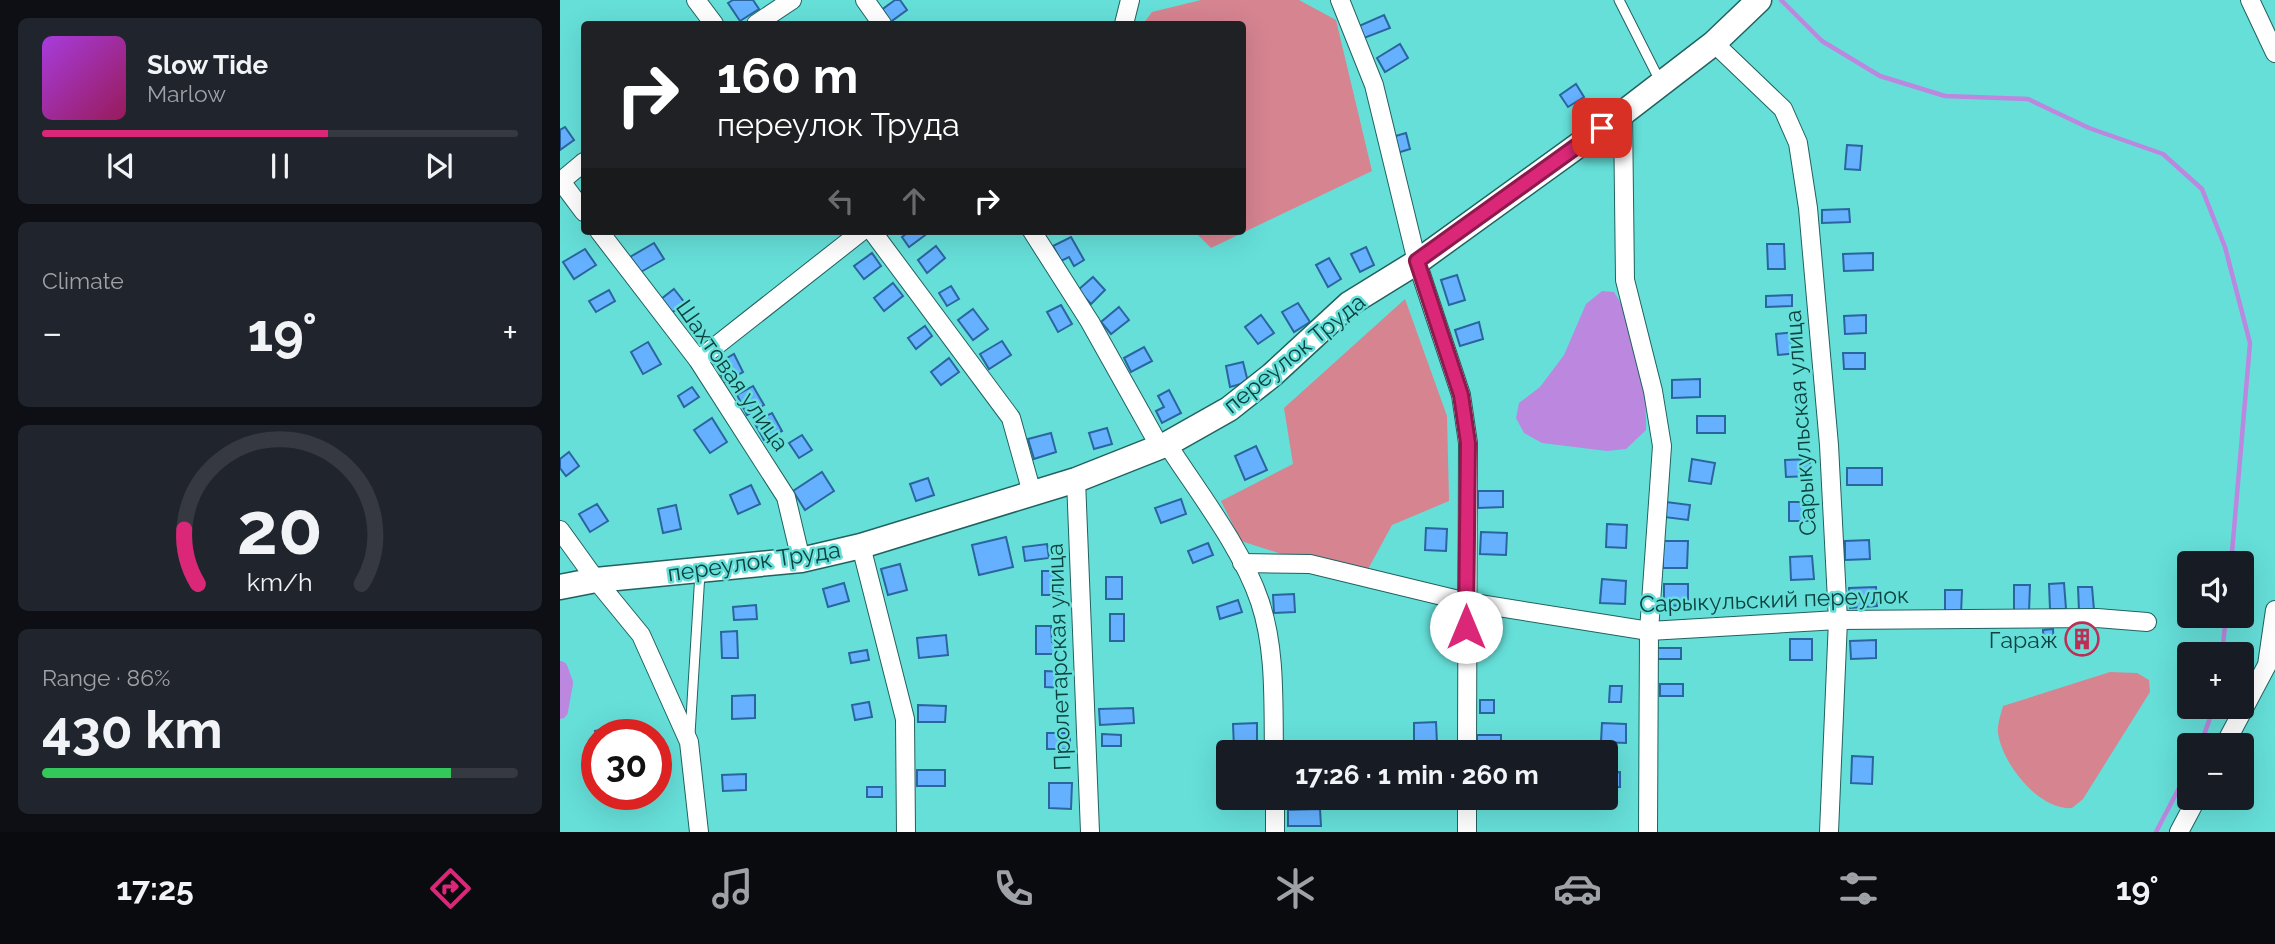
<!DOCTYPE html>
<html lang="en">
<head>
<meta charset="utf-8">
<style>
	:root { --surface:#171b24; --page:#20242c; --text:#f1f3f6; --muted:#9ea1a6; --line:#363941; --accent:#db2777 }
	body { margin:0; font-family:Raleway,sans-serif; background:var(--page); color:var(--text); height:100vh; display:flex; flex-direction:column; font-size:26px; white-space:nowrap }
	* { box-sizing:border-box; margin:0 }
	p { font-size:23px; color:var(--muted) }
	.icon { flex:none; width:38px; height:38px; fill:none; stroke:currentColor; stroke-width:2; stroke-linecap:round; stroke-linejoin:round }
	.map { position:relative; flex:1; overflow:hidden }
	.panel { display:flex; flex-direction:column; gap:18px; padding:18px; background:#0d0f14; width:560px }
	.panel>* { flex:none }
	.hud { position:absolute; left:21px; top:21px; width:665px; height:214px; border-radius:7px; box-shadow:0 7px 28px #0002; background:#202124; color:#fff; overflow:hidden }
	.tools { position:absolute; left:1617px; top:551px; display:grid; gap:14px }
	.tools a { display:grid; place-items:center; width:77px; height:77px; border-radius:7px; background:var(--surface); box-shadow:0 7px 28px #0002; font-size:35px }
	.speed { position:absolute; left:21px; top:719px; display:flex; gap:14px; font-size:35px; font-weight:700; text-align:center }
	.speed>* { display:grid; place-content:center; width:91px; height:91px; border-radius:50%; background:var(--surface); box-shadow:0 7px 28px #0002; line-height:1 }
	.speed .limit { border:10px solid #d22; background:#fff; color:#111 }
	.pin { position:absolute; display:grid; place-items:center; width:60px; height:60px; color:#fff; margin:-30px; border-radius:14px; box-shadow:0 4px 10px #0006 }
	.me { position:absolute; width:77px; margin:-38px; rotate:0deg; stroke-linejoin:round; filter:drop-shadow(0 0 5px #0008) }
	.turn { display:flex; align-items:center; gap:24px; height:147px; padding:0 21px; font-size:32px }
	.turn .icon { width:91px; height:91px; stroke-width:2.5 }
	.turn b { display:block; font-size:49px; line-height:60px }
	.lanes { display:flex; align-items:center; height:66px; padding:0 21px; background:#0003; justify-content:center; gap:35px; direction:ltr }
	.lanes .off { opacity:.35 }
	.big { font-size:52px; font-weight:700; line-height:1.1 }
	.panel .tile { flex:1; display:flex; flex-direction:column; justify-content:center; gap:10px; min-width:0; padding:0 24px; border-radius:10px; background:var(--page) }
	.panel .dial { align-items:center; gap:0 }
	.dial svg { height:182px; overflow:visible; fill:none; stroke:var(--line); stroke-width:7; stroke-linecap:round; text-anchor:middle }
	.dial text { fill:var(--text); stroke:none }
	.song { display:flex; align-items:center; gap:21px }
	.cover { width:84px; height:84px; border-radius:10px; background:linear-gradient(135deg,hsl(280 70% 55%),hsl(330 70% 35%)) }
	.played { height:7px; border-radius:4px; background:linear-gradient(90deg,var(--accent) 60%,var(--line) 60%) }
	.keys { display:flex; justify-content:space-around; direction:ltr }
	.heat { display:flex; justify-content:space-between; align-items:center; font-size:38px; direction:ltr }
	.charge { height:10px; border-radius:5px; background:linear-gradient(90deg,#34c759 86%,var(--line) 0) }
	.trip { position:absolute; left:656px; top:740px; width:402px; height:70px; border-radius:7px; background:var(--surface); box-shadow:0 7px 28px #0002; font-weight:700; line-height:70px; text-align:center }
	.tabs { display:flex; height:112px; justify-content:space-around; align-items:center; background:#090b0e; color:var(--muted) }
	.tabs .icon { width:49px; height:49px }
	.tabs .current { color:var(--accent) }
	.tabs b { font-size:32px; color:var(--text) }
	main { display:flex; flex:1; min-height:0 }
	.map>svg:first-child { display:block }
</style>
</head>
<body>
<main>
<section class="panel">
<div class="tile">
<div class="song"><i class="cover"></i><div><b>Slow Tide</b><p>Marlow</p></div></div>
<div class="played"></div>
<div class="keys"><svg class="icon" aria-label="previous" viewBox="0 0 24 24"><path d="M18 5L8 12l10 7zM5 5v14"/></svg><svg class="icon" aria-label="pause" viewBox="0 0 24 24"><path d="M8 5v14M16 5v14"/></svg><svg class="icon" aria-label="next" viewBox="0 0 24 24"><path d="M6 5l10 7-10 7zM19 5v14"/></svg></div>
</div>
<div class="tile"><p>Climate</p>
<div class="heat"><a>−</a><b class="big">19°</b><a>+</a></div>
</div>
<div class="tile dial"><svg viewBox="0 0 100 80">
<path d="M14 69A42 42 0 1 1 86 69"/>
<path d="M14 69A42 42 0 0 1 8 45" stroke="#db2777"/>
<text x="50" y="56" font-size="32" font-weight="700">20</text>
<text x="50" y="72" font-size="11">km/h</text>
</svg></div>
<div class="tile"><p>Range · 86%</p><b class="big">430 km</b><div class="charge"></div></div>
</section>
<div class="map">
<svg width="1715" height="832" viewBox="0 0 1715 832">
	<rect width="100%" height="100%" fill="#66dfd9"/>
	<!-- green -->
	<g fill="#d58490">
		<polygon points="641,0 739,0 776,20 812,171 651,248 634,231 682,231 682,24 583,24 592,12"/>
		<polygon points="845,299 887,416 889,501 832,525 807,571 728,556 681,541 661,501 733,464 724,408"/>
		<path d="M1550,672L1577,673L1589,680L1590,692L1523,799L1512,808C1479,811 1442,763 1438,733C1437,724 1441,714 1443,706Z"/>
	</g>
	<!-- water -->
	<path fill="#bb87df" d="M1042,291L1054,292C1077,327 1087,389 1086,430L1066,449L1047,451L982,443L964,433L956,418L959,403L980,387L1004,355L1026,304Z"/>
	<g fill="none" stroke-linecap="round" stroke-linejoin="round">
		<!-- stream -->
		<g stroke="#bb87df" stroke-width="4.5">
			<polyline points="1221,0 1262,41 1320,76 1385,96 1468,99 1529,128 1603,154 1642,189 1665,247 1690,343 1671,564"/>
			<polyline points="1662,654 1666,616"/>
			<polyline points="1640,746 1654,707"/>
			<polyline points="1596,832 1629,769"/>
		</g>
		<!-- canal -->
		<polyline stroke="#bb87df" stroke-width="16" points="0,669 5,683 0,711"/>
	</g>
	<!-- building -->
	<g fill="#65b1ff" stroke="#2b659e" stroke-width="2">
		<polygon points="173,0 193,0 199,9 180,21 168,3"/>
		<polygon points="335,0 340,0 347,10 329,23 320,11"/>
		<polygon points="824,15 830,28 804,38 799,26"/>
		<polygon points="840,44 848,58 825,72 817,58"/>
		<polygon points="1016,84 1024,97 1008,107 1000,95"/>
		<polygon points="5,127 14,140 0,150 0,130"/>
		<polygon points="846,133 850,149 837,153 832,137"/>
		<polygon points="1287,145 1302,146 1300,170 1285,169"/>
		<polygon points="1289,209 1290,222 1262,223 1262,210"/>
		<polygon points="350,231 367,231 368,233 349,247 342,237"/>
		<polygon points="511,237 524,260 514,266 509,257 501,261 493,246"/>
		<polygon points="94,243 104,259 79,273 70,257"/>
		<polygon points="1207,244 1224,244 1225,269 1208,269"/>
		<polygon points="376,246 385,258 367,273 358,260"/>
		<polygon points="806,247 814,265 800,272 791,254"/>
		<polygon points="25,249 36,265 14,279 3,262"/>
		<polygon points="312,253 321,266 304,279 294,266"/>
		<polygon points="1313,253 1313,270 1284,271 1283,254"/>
		<polygon points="769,258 781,279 768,287 756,265"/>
		<polygon points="897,275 905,300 889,305 881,280"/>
		<polygon points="533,277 545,290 531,304 518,290"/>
		<polygon points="333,283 343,296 324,311 314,298"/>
		<polygon points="391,286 399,299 387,306 379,293"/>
		<polygon points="114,289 125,303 106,317 96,303"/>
		<polygon points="49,290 55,301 36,312 29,301"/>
		<polygon points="1232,295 1232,306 1206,307 1206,296"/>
		<polygon points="738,303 750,322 734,332 722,312"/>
		<polygon points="501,305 512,324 498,332 487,312"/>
		<polygon points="559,307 569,320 551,334 541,322"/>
		<polygon points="413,309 428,329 413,340 398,320"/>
		<polygon points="701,315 714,333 698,344 685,327"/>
		<polygon points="1306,315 1306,333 1285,334 1284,316"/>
		<polygon points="919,322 923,339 900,346 895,330"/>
		<polygon points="365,326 372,336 356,349 348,338"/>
		<polygon points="1236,332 1238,353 1218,355 1216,334"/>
		<polygon points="442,341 451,355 429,369 420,354"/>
		<polygon points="88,342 101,364 83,374 71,352"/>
		<polygon points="584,347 592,361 571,372 564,358"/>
		<polygon points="1283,353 1305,353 1305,369 1284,369"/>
		<polygon points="174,354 183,372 165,382 155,365"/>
		<polygon points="389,358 399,372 381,385 371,372"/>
		<polygon points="683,362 688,382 670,387 666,366"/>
		<polygon points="1140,379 1140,397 1112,398 1112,380"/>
		<polygon points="193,386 204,405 187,415 177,395"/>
		<polygon points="132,387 139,397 124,407 118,396"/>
		<polygon points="609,390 621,413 602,423 596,411 604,407 598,396"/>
		<polygon points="212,413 222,431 204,440 194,422"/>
		<rect x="1137" y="416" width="28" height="17"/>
		<polygon points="152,418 167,442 150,453 134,430"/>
		<polygon points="547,428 552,444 534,449 529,433"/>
		<polygon points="491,433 496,452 474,459 468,439"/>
		<polygon points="242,435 252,450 239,458 229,443"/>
		<polygon points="696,446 707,470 685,480 675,456"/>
		<polygon points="9,452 19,466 6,476 0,468 0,459"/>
		<polygon points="1132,459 1155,463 1151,484 1129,481"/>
		<polygon points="1250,459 1250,476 1226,477 1225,460"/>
		<rect x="1287" y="468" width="35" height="17"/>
		<polygon points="262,472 274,491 245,510 233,491"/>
		<polygon points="368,478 374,495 356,501 350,484"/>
		<polygon points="191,485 200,504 178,514 170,495"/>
		<polygon points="918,491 943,491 943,507 918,508"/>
		<polygon points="621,499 626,514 601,523 595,508"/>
		<polygon points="1106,502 1130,505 1128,520 1104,517"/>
		<rect x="1229" y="502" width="22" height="19"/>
		<polygon points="37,504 48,521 30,532 19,514"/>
		<polygon points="116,505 121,529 103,533 98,509"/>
		<polygon points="1047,524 1067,525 1066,548 1046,547"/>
		<polygon points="866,528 887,529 886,551 865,550"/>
		<polygon points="921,532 947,533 946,555 920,554"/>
		<polygon points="446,537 453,567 419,575 412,545"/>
		<polygon points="1309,540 1310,559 1285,560 1285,541"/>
		<polygon points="1103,541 1128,541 1127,568 1103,568"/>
		<polygon points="648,543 653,555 633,563 628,551"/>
		<polygon points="487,544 489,558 465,561 463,547"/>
		<polygon points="1252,556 1254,579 1231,580 1230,557"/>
		<polygon points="340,564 347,590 328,595 321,569"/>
		<rect x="482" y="571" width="18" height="24"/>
		<rect x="546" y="577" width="16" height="22"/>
		<polygon points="1042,579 1066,581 1065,604 1040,603"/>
		<polygon points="284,583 289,601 268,607 263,589"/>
		<polygon points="1504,583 1506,609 1490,609 1489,584"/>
		<polygon points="1104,584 1128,584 1128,606 1104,605"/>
		<polygon points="1454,585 1470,585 1469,611 1454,611"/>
		<polygon points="1316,587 1317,606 1290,608 1289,588"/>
		<polygon points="1518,587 1532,587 1534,610 1519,611"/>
		<polygon points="1385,590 1402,590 1401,614 1385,613"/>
		<polygon points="734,594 735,612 714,613 713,595"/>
		<polygon points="678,600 682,612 660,619 657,607"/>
		<polygon points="196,605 197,619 174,620 173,607"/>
		<rect x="550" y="614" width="14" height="27"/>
		<polygon points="476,626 491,626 492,642 498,642 498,654 476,654"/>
		<polygon points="1493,629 1494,647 1484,647 1483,630"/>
		<rect x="1516" y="630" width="13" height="17"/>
		<polygon points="177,631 178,658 162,658 161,632"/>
		<polygon points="386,635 388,655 359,658 357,638"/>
		<rect x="1230" y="639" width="22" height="21"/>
		<polygon points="1316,640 1316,658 1291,659 1290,641"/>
		<rect x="1096" y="648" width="25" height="11"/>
		<polygon points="307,650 309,660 291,663 289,653"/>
		<polygon points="485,671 505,672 505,688 485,687"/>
		<rect x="1100" y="684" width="23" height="12"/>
		<polygon points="1050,686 1062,686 1061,702 1049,702"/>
		<polygon points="195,695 195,718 172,719 172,696"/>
		<rect x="920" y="700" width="14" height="13"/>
		<polygon points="309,702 312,717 295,720 292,705"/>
		<polygon points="358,705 386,706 385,722 358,722"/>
		<polygon points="573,708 574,723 540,725 539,709"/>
		<polygon points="876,722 877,743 854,743 854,723"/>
		<polygon points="697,723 697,748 674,749 673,724"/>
		<polygon points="1042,723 1066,724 1066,743 1041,742"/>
		<polygon points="56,726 58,735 37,737 35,731"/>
		<rect x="487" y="733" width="23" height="16"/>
		<polygon points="542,734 561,735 561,746 542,746"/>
		<rect x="917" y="735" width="24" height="17"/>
		<polygon points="1292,756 1313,757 1312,784 1291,783"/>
		<rect x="357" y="770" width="28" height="16"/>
		<polygon points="1060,772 1060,787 1047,787 1047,773"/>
		<polygon points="186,774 186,790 163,791 162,775"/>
		<polygon points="489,783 512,783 511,809 489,808"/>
		<rect x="307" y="787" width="15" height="10"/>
		<rect x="922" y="798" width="22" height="7"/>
		<polygon points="760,809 761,826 728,826 728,810"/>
	</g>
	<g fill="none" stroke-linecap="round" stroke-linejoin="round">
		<defs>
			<g id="lane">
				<polyline points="1059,0 1101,83"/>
				<polyline points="130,734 140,573"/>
			</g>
			<g id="street">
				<polyline points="136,0 154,24"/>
				<polyline points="305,0 322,24"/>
				<polyline points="780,0 814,85 857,262 901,395 908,443 907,752"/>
				<polyline points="1690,0 1715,53"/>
				<polyline points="196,24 232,0"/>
				<polyline points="564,24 570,0"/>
				<polyline points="1154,43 1223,109 1238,143 1248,208 1269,445 1278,620 1269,832"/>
				<polyline points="1063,113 1065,280 1093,391 1102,446 1089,631 1088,832"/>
				<polyline points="0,180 24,212"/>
				<polyline points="0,182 24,162"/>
				<polyline points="39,231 138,360 226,497 241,560"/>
				<polyline points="312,231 451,418 472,493"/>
				<polyline points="472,231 530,322 600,447"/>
				<polyline points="138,360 302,231"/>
				<path d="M607,444C638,492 682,548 700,602C716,650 713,703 714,752"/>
				<polyline points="516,480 530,832"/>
				<polyline points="0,530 36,580 81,635 129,742 139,832"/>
				<polyline points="301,546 345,719 346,832"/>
				<polyline points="682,563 750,564 907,602 1089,631 1278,620 1537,618 1587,622"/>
				<polyline points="1664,746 1707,665 1715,610"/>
				<polyline points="715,798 715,832"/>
				<polyline points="907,798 907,832"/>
				<polyline points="1619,832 1637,798"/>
			</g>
			<polyline id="secondary" points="0,587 36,580 241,560 301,546 516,480 607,444 669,409 712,375 789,304 857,262 1063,113 1154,43 1199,0"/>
		</defs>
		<!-- lane casing -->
		<use href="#lane" stroke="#21625f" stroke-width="11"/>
		<!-- street casing -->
		<use href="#street" stroke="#21625f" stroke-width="20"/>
		<!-- secondary casing -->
		<use href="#secondary" stroke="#21625f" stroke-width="27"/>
		<!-- lane -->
		<use href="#lane" stroke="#fff" stroke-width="9"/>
		<!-- street -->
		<use href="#street" stroke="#fff" stroke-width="18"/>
		<!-- secondary -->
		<use href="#secondary" stroke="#fff" stroke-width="24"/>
	</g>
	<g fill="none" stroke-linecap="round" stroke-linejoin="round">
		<defs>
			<polyline id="route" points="906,627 908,443 901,395 857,261 1042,128"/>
		</defs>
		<!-- route casing -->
		<use href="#route" stroke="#8e194d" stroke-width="18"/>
		<!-- route -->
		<use href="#route" stroke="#db2777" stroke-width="12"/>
	</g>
	<!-- icons -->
	<defs>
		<symbol id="building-ring" viewBox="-11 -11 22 22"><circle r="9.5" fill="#66dfd9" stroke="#be2e54" stroke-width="1.5"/><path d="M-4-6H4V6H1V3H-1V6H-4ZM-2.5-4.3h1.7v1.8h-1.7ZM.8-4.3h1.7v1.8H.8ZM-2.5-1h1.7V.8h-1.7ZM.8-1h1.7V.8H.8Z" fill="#be2e54"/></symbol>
	</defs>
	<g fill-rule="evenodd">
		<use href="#building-ring" x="1503" y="620" width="38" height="38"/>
	</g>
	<g text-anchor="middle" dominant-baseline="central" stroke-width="5" stroke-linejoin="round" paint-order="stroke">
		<!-- street labels -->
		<g font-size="23" fill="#0c4341" stroke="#66dfd9">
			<text transform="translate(734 353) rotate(-39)">переулок Труда</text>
			<text transform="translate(173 375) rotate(55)">Шахтовая улица</text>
			<text transform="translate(1240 423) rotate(-94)">Сарыкульская улица</text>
			<text transform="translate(194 561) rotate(-8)">переулок Труда</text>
			<text transform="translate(1214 599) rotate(-2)">Сарыкульский переулок</text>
			<text transform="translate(498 657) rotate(-92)">Пролетарская улица</text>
		</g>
		<!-- poi labels -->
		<g font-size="23" fill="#0c4341" stroke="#66dfd9" text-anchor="end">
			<text x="1498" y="639">Гараж</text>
		</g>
	</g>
</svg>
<div class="tools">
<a><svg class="icon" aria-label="sound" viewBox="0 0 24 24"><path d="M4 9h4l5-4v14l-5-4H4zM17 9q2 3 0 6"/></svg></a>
<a>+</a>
<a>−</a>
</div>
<div class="speed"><div class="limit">30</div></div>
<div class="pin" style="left:1042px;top:128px;background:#d93025"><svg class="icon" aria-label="arrive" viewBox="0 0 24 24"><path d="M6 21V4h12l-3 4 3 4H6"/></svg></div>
<svg class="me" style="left:906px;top:627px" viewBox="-20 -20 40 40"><circle r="19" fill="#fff"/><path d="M0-13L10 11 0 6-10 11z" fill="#db2777"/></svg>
<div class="trip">17:26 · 1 min · 260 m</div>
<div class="hud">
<div class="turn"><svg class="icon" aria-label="right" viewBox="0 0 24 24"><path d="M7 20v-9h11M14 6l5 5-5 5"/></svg><div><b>160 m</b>переулок Труда</div></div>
<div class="lanes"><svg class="icon off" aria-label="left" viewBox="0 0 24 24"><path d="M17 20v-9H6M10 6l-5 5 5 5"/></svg><svg class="icon off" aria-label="ahead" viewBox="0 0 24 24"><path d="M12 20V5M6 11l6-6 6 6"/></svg><svg class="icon" aria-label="right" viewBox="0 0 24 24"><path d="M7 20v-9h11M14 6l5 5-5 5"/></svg></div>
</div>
</div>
</main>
<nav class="tabs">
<b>17:25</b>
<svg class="icon current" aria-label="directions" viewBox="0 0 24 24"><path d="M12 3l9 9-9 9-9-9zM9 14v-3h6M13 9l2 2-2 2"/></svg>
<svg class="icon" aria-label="music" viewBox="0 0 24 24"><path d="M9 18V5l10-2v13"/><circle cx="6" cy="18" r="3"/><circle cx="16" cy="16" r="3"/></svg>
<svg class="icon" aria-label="phone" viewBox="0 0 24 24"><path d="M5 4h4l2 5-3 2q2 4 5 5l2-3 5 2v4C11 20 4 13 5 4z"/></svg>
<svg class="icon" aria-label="climate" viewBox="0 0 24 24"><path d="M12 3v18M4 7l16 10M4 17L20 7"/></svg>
<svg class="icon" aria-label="car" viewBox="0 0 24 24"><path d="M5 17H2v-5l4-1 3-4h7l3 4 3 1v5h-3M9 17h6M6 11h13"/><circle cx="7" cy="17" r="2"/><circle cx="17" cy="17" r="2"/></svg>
<svg class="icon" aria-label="filters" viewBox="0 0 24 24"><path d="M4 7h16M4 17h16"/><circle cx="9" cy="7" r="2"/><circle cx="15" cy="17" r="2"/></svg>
<b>19°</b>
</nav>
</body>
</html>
